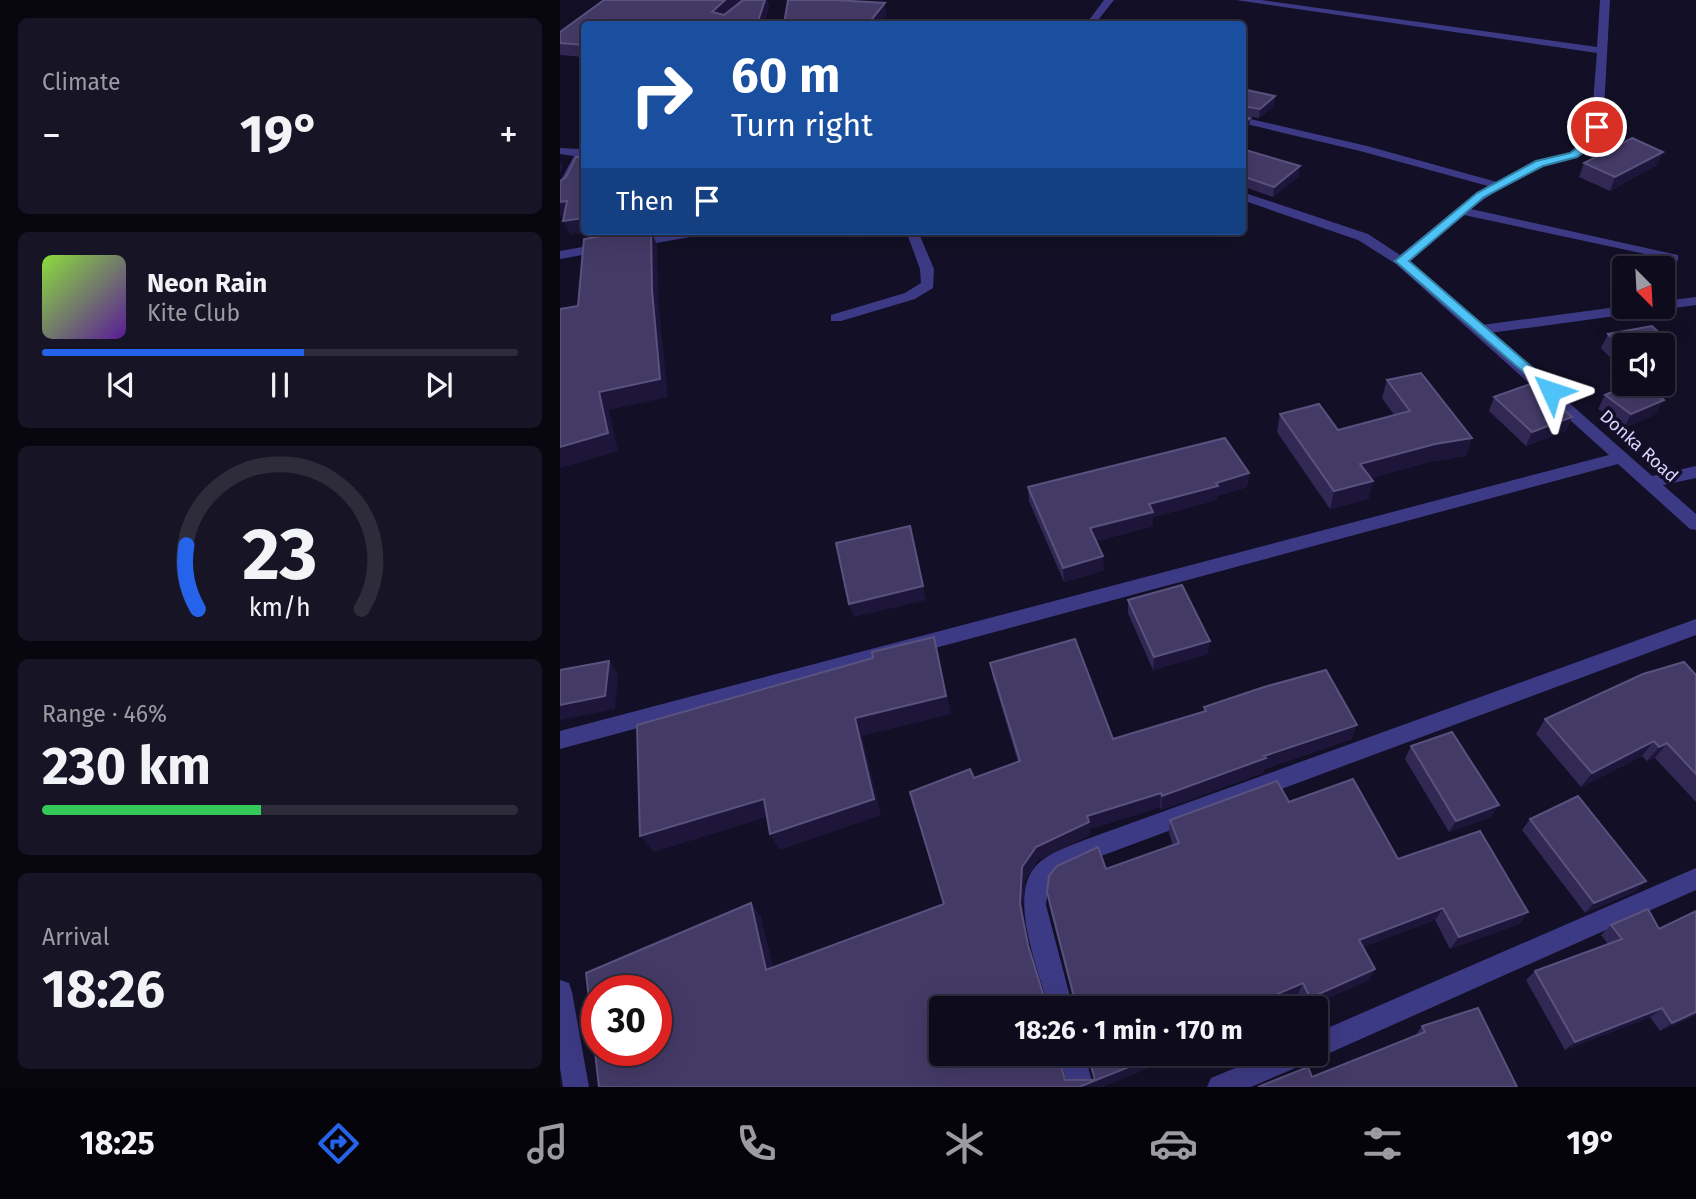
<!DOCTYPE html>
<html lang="en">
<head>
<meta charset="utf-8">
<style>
	:root { --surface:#0e0b1c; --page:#171425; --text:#f1f3f6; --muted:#9b9ba3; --line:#2e2b3b; --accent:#2563eb }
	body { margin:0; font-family:"Fira Sans",sans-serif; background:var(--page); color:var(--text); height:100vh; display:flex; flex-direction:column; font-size:26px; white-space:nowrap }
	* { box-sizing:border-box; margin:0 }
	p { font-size:23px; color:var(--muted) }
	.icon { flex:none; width:38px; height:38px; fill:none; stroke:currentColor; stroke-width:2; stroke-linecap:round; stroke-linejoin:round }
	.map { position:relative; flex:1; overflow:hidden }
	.side { display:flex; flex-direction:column; gap:18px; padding:18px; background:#08060f; width:560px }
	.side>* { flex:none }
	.top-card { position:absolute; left:21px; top:21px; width:665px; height:214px; border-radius:7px; box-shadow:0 7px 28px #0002,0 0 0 2px var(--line); background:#1a4fa0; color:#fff; overflow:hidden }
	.needle { width:46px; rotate:156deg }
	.controls { position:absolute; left:1052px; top:256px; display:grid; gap:14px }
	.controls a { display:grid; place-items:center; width:63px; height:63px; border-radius:7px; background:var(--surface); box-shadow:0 7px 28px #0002,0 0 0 2px var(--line); font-size:35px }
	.speed { position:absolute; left:21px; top:975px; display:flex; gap:14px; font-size:35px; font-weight:700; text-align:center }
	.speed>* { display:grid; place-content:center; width:91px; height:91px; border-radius:50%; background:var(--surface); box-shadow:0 7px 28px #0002,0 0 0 2px var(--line); line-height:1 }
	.speed .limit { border:10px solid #d22; background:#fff; color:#111 }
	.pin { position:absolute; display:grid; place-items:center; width:60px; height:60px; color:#fff; margin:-30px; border:4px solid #fff; border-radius:50%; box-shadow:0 2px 7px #0007 }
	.me { position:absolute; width:77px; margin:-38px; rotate:312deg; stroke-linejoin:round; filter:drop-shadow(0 0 5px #0008) }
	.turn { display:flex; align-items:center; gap:24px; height:147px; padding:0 35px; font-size:32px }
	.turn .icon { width:91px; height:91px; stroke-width:2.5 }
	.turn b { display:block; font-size:49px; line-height:60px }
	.then { display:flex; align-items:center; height:66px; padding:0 35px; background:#0003; gap:14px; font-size:26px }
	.big { font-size:52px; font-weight:700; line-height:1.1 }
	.side .card { flex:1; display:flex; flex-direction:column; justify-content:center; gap:10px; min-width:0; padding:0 24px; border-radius:10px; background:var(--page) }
	.side .dial { align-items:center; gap:0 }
	.dial svg { height:182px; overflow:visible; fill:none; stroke:var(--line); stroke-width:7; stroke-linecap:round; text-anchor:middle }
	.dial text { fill:var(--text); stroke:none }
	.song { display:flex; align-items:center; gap:21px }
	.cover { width:84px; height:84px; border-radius:10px; background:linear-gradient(135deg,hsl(90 70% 55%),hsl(270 70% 35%)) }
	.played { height:7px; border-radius:4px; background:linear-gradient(90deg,var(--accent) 55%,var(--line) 55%) }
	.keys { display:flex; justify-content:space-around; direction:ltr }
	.heat { display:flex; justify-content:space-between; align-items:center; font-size:38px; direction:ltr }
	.charge { height:10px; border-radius:5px; background:linear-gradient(90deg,#34c759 46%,var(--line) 0) }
	.trip { position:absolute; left:369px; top:996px; width:399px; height:70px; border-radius:7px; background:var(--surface); box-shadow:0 7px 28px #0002,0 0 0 2px var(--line); font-weight:700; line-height:70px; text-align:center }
	.menu { display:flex; height:112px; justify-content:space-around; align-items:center; background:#06040b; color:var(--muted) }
	.menu .icon { width:49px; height:49px }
	.menu .on { color:var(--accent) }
	.menu b { font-size:32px; color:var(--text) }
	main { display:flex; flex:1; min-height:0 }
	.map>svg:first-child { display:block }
</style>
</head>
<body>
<main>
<section class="side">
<div class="card"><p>Climate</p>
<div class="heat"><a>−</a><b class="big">19°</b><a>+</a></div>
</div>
<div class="card">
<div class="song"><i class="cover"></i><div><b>Neon Rain</b><p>Kite Club</p></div></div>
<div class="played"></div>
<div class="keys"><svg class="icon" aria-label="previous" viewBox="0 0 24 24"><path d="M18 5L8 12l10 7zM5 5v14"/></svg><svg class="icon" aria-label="pause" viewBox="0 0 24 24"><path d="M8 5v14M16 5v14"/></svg><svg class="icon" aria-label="next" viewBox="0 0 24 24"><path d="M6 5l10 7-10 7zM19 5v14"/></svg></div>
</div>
<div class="card dial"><svg viewBox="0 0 100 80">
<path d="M14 69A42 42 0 1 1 86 69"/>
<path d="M14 69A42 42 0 0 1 9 41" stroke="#2563eb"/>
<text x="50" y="56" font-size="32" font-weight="700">23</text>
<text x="50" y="72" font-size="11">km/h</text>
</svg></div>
<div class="card"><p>Range · 46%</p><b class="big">230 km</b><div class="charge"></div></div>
<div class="card"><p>Arrival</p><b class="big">18:26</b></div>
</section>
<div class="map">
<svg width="1136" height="1087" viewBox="0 0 1136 1087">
	<rect width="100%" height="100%" fill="#130f26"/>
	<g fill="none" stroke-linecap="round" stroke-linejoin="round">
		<!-- minor -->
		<g fill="#3d3a85" fill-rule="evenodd">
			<polygon points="544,0 554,0 535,24 526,24"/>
			<path d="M676,0H701L1037,47L1040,0H1050L1043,127C1022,165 1016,153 982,167C957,178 931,193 911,209L1113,254L1118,255V261L904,215L849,261L922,325L1064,306H1102V301L1136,297V305L930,333L1092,476L1136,466V478L1103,485L1136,514V530L1130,529L1058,464L0,749V731L1049,455L836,264L798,240L682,200V192L808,234L840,255L917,192L928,186L800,151L682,123V117L807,146L937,182L975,162L1010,153L1022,143L1031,127L1037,53Z"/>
			<path d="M24,147C25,160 13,191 0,197V182L14,156L0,154V148L18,149Z"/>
			<polygon points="120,231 148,231 142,235 73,247 67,243 73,239"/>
			<polygon points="346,231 358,231 374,269 373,288 355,299 281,321 271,321 271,315 345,293 361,283 360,269"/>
			<polygon points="45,243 51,247 50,250 0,259 0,251"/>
			<path d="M1136,619V635L533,859L497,877L488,888L486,905L513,1008H489C479,972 448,898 475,867C487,853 510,846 527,839Z"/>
			<polygon points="1136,868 1136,890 765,1055 756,1059 750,1056 747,1063 691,1087 647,1087 651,1078 709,1054 756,1054 756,1033"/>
			<polygon points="0,980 9,983 12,992 29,1087 3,1087 0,1068"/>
			<polygon points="499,1054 524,1054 534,1087 508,1087"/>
		</g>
	</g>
	<!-- wall -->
	<g fill="#312854">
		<polygon points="44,0 181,0 174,7 183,0 207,0 209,7 204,24 24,24 24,57 0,55 0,32"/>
		<polygon points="682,89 714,106 699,118 682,115"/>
		<polygon points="682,149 739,176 713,197 682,186"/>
		<polygon points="1024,163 1097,165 1050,191 1019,177"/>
		<polygon points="1092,326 1115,348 1108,361 1102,363 1102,345 1064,345 1064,370 1063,371 1041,348 1048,334"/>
		<polygon points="827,380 906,456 869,462 811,478 813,481 808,499 770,509 717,432 720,414 778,430 835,416 822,398"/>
		<polygon points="1045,395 1096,414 1064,428 1038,409"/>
		<polygon points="934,397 1012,417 1006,431 966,446 929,411"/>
		<polygon points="689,473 687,487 657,496 656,500 593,517 593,526 536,541 544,570 504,582 469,501 468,487"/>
		<polygon points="568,600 648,654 593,670 568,613"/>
		<polygon points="430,663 553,739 644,712 644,707 792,739 704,769 703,773 601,810 600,807 530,829 530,835 478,860 465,880 462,916 468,946 485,1000 512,1000 513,998 489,905 487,892 546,869 613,845 609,833 610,820 729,802 838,859 968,912 959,924 890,949 875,920 803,947 815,969 809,980 745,1008 738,994 706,1008 382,1008 505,1080 534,1080 526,1054 602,1054 599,1055 598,1064 542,1087 39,1087 200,915 213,968 384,904 414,778 458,762 433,678"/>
		<polygon points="1136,675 1136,802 1095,758 1087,761 1082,756 1021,787 976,734 985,719"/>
		<polygon points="851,746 931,817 889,832 845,759"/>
		<polygon points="970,819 1076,891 1025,913 962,830"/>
		<polygon points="1051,925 1136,1015 1100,1031 1090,1017 1005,1050 966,980 975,971 1048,944 1041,935"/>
		<polygon points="862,1026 957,1087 752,1077 855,1036"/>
	</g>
	<!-- shaded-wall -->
	<g fill="#1d163a">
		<polygon points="165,0 181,0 155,24 152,12"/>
		<polygon points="205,0 207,0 209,7 204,24 197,24"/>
		<polygon points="325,3 327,15 320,24 308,24"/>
		<polygon points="715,96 714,106 699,118 700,109"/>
		<polygon points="690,118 689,127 682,133 682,124"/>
		<polygon points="1103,152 1097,165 1050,191 1055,177"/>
		<polygon points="0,160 3,167 0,174"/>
		<polygon points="740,166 739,176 713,197 714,187"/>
		<polygon points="7,201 13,214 0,216 0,202"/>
		<polygon points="24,218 24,231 97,231 97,232 92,233 97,245 99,308 108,397 49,410 58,451 0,468 0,447 39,392 33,243 28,232 10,235 3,221"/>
		<polygon points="292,231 329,231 294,238"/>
		<polygon points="1115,348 1108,361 1102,363 1102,350"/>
		<polygon points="1104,400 1096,414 1064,428 1071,414"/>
		<polygon points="1012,417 1006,431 966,446 972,432"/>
		<polygon points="912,438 906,456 869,462 796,483 800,464 875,444"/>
		<polygon points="689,473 687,487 657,496 656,500 593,517 593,526 531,542 530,528 589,504"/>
		<polygon points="813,481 808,499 770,509 774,491"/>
		<polygon points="350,526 366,600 294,617 289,604"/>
		<polygon points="543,556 544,570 504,582 503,568"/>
		<polygon points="374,637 391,714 302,736 321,815 220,850 210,834 295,718"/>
		<polygon points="650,641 648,654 593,670 594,657"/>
		<polygon points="49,661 58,674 55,709 0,720 0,705"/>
		<polygon points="797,725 792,739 704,769 703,773 601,810 602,796 704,756"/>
		<polygon points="1094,741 1082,756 1021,787 1032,773"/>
		<polygon points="1107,743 1095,758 1087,761 1099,747"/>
		<polygon points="601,793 600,807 530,829 530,835 478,860 465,880 462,916 460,904 462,867 476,847 527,816"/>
		<polygon points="204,799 214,815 94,852 80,836"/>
		<polygon points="939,805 931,817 889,832 896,821"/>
		<polygon points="1086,881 1076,891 1025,913 1034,903"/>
		<polygon points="191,903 200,915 216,981 206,970"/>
		<polygon points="883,908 875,920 793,951 799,940"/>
		<polygon points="968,912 959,924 890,949 899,937"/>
		<polygon points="815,969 809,980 745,1008 750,998"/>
		<polygon points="743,983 738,994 706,1008 685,1008"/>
		<polygon points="1102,1008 1090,1017 1005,1050 1015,1042"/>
		<polygon points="1136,1012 1136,1015 1100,1031 1112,1023"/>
		<polygon points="595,1054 602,1054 599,1055 598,1064 542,1087 519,1087"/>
	</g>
	<!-- building -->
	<g fill="#433a66" stroke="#5a527e" stroke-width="2" fill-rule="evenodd">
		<polygon points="44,0 165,0 152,12 164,15 183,0 205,0 197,24 24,24 24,45 0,43 0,32"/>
		<polygon points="228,0 275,0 325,3 308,24 224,24"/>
		<polygon points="559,21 589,24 556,24"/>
		<polygon points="682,89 715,96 700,109 682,106"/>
		<polygon points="682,116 690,118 682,124"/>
		<polygon points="1072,138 1103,152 1055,177 1024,163"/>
		<polygon points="682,149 740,166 714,187 682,176"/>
		<polygon points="16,157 24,157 24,218 3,221 7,201 0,202 0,181 6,177"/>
		<polygon points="73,231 91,231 92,290 100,379 39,392 48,433 0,447 0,309 18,306 24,239"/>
		<polygon points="1092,326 1115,348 1102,350 1102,345 1064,345 1064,351 1048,334"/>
		<polygon points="861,373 912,438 875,444 800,464 813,481 774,491 720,414 759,404 778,430 850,411 827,380"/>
		<polygon points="973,383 1012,417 972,432 934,397"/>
		<polygon points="1072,383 1081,383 1104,400 1071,414 1045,395"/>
		<polygon points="665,438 689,473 656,483 658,486 589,504 593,512 530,528 543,556 503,568 468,487"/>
		<polygon points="350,526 363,586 289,604 276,543"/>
		<polygon points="622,585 650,641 594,657 568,600"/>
		<polygon points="374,637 386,696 295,718 314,799 210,834 204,799 80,836 77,725 313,658 312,652"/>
		<path d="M515,639L553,739L646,711L644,707L704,687L766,670L797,725L704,756L706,758L602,796L601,793L527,816L529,822L476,847L462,867L460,904L468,945L485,1000H512L514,997L487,892L489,876L497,866L538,847L546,869L619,843L610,820L717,781L729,802L793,779L838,859L920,831L968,912L899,937L883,908L799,940L815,969L750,998L743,983L685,1008H382V1054H498L505,1080H535L528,1054H598L599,1055L519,1087H39L26,973L191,903L206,970L384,904L350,792L410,769L414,778L460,761L430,663ZM37,990H96V1050H37Z"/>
		<polygon points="49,661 45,696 0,705 0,670"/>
		<polygon points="1124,662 1136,675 1136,774 1107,743 1099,747 1094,741 1032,773 985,719 1083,674"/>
		<polygon points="892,732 939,805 896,821 851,746"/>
		<polygon points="1018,796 1086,881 1034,903 970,819"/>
		<polygon points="1088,909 1099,929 1136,911 1136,1012 1112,1023 1102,1008 1015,1042 975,971 1062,939 1051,925"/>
		<polygon points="918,1008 957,1087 698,1087 748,1067 752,1077 865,1032 862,1026"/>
	</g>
	<!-- route -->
	<polygon fill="#4fc3f7" stroke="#337fa1" stroke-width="2" points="1037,124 1042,127 1031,147 1017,157 983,166 924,197 849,261 996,388 996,395 991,396 835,261 917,193 976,161 1010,153 1023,143"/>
	<g text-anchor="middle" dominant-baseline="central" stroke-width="7" stroke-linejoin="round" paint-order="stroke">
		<!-- street labels -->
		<g font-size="18" fill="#d9d4ff" stroke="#130f26">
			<text transform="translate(1079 446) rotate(42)">Donka Road</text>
		</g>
	</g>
</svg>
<div class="controls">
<a><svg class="needle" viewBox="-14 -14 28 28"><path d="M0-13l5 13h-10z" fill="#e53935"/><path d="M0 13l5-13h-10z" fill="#9b9ba3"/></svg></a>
<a><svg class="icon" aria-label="sound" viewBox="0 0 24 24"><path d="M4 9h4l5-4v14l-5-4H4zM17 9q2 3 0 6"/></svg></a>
</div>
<div class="speed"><div class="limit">30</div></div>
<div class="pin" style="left:1037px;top:127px;background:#d93025"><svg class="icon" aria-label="arrive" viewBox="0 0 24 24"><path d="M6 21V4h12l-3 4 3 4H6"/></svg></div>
<svg class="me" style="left:991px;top:391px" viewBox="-20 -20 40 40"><path d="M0-17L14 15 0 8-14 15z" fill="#4fc3f7" stroke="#fff" stroke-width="4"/></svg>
<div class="trip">18:26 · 1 min · 170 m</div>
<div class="top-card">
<div class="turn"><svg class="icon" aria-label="right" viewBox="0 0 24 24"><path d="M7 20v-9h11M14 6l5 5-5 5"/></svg><div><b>60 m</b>Turn right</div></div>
<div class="then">Then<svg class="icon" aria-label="arrive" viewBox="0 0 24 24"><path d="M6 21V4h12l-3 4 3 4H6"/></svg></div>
</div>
</div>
</main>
<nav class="menu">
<b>18:25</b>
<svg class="icon on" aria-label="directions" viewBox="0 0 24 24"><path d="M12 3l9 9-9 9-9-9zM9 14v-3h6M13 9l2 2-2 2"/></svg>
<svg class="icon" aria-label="music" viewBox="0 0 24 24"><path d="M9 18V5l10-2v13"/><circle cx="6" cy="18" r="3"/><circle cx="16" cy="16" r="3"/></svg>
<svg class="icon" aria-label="phone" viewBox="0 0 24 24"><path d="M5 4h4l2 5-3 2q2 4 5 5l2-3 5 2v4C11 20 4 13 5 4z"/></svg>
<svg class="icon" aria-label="climate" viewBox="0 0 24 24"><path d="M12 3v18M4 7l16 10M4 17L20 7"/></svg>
<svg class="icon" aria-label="car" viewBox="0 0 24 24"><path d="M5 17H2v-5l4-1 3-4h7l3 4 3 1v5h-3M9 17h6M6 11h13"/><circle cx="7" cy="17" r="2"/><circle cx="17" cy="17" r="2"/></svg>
<svg class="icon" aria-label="filters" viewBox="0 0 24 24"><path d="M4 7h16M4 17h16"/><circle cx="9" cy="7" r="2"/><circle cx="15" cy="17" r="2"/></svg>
<b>19°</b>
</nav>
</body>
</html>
